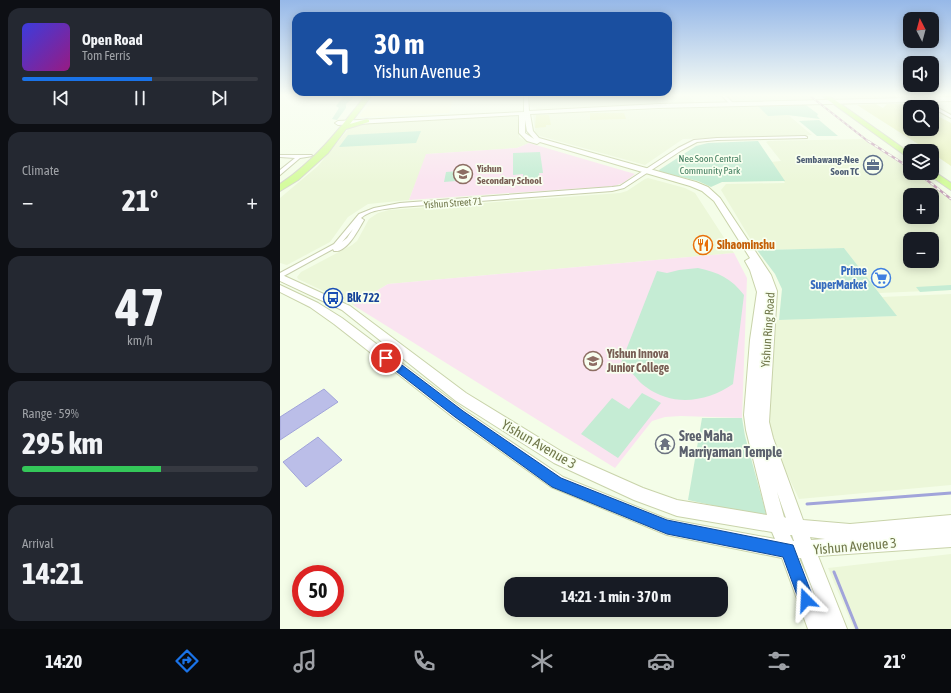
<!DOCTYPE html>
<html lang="en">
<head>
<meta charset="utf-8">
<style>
	:root { --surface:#171b24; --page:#242831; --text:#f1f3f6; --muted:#9ea1a6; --line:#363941; --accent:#1a73e8 }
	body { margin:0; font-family:"Asap Condensed",sans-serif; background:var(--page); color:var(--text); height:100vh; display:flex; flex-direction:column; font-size:15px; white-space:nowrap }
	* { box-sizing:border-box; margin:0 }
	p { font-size:13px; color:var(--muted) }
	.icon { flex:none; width:22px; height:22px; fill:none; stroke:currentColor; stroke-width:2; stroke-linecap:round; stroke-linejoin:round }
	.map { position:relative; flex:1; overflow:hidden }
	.sheet { display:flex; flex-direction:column; gap:8px; padding:8px; background:#0d0f14; width:280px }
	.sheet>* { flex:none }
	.top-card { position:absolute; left:12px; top:12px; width:380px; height:84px; border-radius:12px; box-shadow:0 2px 10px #0003; background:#1a4fa0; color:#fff; overflow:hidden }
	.needle { width:26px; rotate:354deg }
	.controls { position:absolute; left:623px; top:12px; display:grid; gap:8px }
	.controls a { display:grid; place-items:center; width:36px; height:36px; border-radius:8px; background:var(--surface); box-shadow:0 2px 10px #0003; font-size:20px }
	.speed { position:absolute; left:12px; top:565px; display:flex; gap:8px; font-size:20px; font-weight:700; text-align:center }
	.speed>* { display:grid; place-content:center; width:52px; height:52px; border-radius:50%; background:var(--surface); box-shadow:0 2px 10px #0003; line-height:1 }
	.speed .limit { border:6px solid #d22; background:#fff; color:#111 }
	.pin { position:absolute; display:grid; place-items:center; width:34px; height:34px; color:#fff; margin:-17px; border:2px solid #fff; border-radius:50%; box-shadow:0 1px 4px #0007 }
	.me { position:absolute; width:44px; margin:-22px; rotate:339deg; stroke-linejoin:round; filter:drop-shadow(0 0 3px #0008) }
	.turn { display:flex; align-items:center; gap:14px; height:84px; padding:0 16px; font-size:18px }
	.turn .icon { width:52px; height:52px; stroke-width:2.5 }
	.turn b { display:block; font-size:28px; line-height:34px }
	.big { font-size:30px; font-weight:700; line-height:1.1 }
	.sheet .widget { flex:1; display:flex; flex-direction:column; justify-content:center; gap:6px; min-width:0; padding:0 14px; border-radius:12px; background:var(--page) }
	.sheet .dial { align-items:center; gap:0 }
	.dial b { font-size:52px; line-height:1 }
	.song { display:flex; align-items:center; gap:12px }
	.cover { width:48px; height:48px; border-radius:6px; background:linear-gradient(135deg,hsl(240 70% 55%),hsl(310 70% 35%)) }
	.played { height:4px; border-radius:2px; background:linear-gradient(90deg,var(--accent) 55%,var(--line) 55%) }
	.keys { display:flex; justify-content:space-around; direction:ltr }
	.heat { display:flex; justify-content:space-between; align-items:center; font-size:22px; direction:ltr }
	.charge { height:6px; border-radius:3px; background:linear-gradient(90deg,#34c759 59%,var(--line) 0) }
	.trip { position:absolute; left:224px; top:577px; width:224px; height:40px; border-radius:12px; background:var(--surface); box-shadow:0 2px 10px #0003; font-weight:700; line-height:40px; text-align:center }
	.menu { display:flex; height:64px; justify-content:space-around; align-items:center; background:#090b0e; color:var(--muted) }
	.menu .icon { width:28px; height:28px }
	.menu .on { color:var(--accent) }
	.menu b { font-size:18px; color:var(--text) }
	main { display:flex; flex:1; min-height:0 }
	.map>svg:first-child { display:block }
</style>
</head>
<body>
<main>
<section class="sheet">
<div class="widget">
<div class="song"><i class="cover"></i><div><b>Open Road</b><p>Tom Ferris</p></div></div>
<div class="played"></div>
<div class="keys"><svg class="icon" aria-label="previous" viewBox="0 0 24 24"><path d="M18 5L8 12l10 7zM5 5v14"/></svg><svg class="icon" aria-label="pause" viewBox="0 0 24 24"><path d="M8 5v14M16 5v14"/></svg><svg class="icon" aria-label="next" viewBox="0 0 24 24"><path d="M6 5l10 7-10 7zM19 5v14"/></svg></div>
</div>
<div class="widget"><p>Climate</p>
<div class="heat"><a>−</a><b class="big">21°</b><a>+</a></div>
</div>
<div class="widget dial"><b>47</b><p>km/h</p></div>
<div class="widget"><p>Range · 59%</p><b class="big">295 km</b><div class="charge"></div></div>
<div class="widget"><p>Arrival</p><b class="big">14:21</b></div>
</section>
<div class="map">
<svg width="671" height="629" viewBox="0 0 671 629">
	<rect width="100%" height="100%" fill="#f4fde8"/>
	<!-- residential -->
	<g fill="#ecf7d9" fill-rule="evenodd">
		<polygon points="249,95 409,95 414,102 258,109 250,107"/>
		<polygon points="445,95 528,95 533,99 455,101 450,100"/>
		<polygon points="556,95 671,95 671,96 567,98"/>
		<polygon points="484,106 507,114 532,135 403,139 365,165 260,136 255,132 253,114"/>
		<polygon points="233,115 238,117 239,137 249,143 237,148 147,154 129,200 88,204 68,217 50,242 7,265 0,263 0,198 38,166 70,127 85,123"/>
		<path d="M583,139L630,170V173H635L642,178L671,200V290L599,293L564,248L477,250L441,190L446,184L505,183L490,162L501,161L486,142L488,141ZM630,195H652V217H630ZM630,239H652V261H630Z"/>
		<polygon points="368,178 405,188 415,193 454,253 108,284 73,305 18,279 17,277 21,272 72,245 77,241 89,219 98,213 109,210 340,193 347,191 365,179"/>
		<polygon points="671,294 671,485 519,499 494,446 489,420 494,320 616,316 602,297"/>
		<polygon points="671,554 671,629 574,629 548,568"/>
	</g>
	<!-- commercial -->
	<polygon fill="#fafddb" points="97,95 236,95 236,97 173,100 169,113 81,117 80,115"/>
	<!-- education -->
	<g fill="#fae4f0">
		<polygon points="249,143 355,174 343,183 334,186 129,200 146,154 237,148"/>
		<polygon points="454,253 467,278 462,418 401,416 385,417 372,421 335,468 73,305 108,284"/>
	</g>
	<!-- green -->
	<g fill="#c5ecd4">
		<polygon points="65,95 77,95 66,104 66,108 57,120 52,119 59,108 56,106"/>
		<polygon points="526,105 538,114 537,116 540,119 507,115 488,116 478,106"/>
		<polygon points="539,120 558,136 537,136 519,121"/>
		<polygon points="141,131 136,143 59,147 68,135"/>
		<polygon points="478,141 505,181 442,182 431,187 418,181 380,172 379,170 416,146 428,143"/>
		<polygon points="260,152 263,173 259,173 261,184 244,185 243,174 233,175 233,153"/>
		<polygon points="190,170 188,180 164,182 166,172"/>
		<polygon points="564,248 617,316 499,320 502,289 495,274 477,250"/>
		<path d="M418,268C438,272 452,279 464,295L453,384C427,402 393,407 366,387C353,378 357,372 339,368L377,271L387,273L399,270Z"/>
		<polygon points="671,285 671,290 640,292 636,287"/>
		<polygon points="362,393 381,403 338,458 301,434 332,398 349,409"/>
		<polygon points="422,418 462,418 465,436 487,517 408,500"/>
	</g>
	<!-- water -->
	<g fill="#bbbee8" stroke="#a1a4da">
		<polygon points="44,389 58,402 0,440 0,417"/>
		<polygon points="38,437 62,460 26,487 3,462"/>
	</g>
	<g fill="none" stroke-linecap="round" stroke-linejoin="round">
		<!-- stream -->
		<g stroke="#a1a4da" stroke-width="3">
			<polyline points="527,504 671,493"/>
			<polyline points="554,572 577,629"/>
		</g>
	</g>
	<!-- building -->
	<g fill="#e9f3bf">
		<polygon points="596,104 603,108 607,104 630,104 630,129 652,129 652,113 671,123 671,166 652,153 652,151 649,151 577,105"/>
		<polygon points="310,113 344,113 346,119 310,120"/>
		<polygon points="256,115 269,115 271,125 266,125 266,127 255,128"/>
	</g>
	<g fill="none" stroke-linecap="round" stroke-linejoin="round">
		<defs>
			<g id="street">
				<polygon points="441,95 445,95 453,103 453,105 451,105"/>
				<polygon points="636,97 638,97 671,115 671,118 636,99"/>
				<path d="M525,136L527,137V138L437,140L417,142L402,150L344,188L332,191L120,207C108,209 91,209 81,218L84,220C78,230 67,253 54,251L53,249L0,278V273L54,244L79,214L94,208L120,203L332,187L340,186L398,148L414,140L437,138ZM73,229L67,238L62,242Z"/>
				<polygon points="0,155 31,155 33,156 20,158 0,175 0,170 15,158 0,157"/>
			</g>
			<path id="secondary" d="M244,95H248L249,111L379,104L671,97V101L379,108L250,114L253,131L259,138L416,182L428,187L440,198L491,275L497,291L489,422L493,438L523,520L570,524L671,515V547L538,556L567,629H528L502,558L387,535L271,487L174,418L54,324L30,307L0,292V285L38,303L62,318L184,410L283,477L387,519L495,539L492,532L397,516L354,500L274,463L176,401L62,310L0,281V274L70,306L186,393L284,453L363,488L397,500L487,515L466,430L464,415L470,340L477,292L470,270L465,261L470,258L434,201L422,191L410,186L260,142L257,144L247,141L239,133V115L58,125L55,123L58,121L244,112ZM245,120L247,131L254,139L245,133ZM497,492L506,518L504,517ZM510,535H512L514,541H513ZM530,537L545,539L531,540ZM519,558H521L538,603Z"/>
			<g id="primary">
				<path d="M86,95H92L70,124L87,119L89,120V122L66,129L48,153L18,180L0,191V184C36,160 60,128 86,95Z"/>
				<polygon points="541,95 548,95 630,153 630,159"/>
				<polygon points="652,170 671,183 671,190 649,175 648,173 652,173"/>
			</g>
		</defs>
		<!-- street casing -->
		<use href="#street" stroke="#c8cfad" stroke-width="2"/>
		<!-- secondary casing -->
		<use href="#secondary" stroke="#c9d3aa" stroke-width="2"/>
		<!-- primary casing -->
		<use href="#primary" stroke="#d7d9cd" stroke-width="2"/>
		<!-- street -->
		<use href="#street" fill="#fff" fill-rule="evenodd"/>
		<!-- secondary -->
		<use href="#secondary" fill="#fff" fill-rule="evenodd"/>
		<!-- primary -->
		<use href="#primary" fill="#d5fc9f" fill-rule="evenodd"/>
		<defs>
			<polyline id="rail-far1" points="529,95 589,142"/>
			<g id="rail">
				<polyline points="588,141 630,168"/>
				<polyline points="638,173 671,199"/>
			</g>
		</defs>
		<!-- rail-far1 casing -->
		<use href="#rail-far1" stroke="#c8a5bc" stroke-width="2"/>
		<!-- rail casing -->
		<use href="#rail" stroke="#c8a5bc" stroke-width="2.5"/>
		<!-- rail-far1 -->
		<use href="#rail-far1" stroke="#f8ffef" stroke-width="1" stroke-dasharray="3" stroke-linecap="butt"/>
		<!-- rail -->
		<use href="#rail" stroke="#f8ffef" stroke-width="1.5" stroke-dasharray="4" stroke-linecap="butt"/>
	</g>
	<!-- sky -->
	<linearGradient id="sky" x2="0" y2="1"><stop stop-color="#96b8e8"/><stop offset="0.52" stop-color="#fafef5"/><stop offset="1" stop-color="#fafef5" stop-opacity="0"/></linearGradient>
	<rect width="671" height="183" fill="url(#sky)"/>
	<!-- route -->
	<polygon fill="#1a73e8" stroke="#114b97" points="106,355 110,356 183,411 281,478 387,520 513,545 534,600 532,606 526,608 521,606 503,557 387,534 272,487 175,417 103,361 101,358 103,356"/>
	<!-- icons -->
	<defs>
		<symbol id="office-ring" viewBox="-11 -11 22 22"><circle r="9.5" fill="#f8ffef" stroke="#5c6f8a" stroke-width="1.5"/><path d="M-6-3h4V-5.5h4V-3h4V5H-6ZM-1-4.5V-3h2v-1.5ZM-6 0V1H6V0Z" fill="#5c6f8a"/></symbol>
		<symbol id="school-ring" viewBox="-11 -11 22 22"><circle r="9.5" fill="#f8ffef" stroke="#8d6e63" stroke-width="1.5"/><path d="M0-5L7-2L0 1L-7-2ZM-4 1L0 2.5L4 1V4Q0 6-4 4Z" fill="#8d6e63"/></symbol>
		<symbol id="restaurant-ring" viewBox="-11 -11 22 22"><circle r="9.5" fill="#f8ffef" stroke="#e8710a" stroke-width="1.5"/><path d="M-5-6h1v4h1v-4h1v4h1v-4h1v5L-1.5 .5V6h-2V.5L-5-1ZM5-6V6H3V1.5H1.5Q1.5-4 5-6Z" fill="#e8710a"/></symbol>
		<symbol id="supermarket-ring" viewBox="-11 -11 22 22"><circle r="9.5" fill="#f8ffef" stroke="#3f7fe0" stroke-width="1.5"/><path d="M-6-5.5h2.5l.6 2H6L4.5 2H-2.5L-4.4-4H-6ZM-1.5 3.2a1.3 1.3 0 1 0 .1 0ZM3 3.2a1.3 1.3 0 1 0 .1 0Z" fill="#3f7fe0"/></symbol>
		<symbol id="bus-ring" viewBox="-11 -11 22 22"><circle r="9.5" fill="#f8ffef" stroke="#1a4fb4" stroke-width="1.5"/><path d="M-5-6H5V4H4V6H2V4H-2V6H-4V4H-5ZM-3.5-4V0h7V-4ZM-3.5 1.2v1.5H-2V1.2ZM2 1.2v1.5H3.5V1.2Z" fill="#1a4fb4"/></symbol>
		<symbol id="university-ring" viewBox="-11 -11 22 22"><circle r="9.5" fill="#f8ffef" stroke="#8d6e63" stroke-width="1.5"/><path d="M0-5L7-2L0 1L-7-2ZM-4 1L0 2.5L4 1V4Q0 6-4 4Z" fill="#8d6e63"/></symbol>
		<symbol id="temple-ring" viewBox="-11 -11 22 22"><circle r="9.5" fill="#f8ffef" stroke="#6b7280" stroke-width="1.5"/><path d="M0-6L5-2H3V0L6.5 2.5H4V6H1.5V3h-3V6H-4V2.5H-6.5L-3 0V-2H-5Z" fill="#6b7280"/></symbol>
	</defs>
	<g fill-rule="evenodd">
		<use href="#office-ring" x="582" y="154" width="22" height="22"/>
		<use href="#school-ring" x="172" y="163" width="22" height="22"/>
		<use href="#restaurant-ring" x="412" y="234" width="22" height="22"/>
		<use href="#supermarket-ring" x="590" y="267" width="22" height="22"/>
		<use href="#bus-ring" x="42" y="287" width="22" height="22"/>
		<use href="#university-ring" x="302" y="350" width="22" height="22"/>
		<use href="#temple-ring" x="374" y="433" width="22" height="22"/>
	</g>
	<g text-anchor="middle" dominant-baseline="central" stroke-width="3.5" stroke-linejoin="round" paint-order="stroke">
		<!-- far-park labels -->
		<g font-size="10" fill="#427e60" stroke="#f8ffef">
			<text x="430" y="158">Nee Soon Central<tspan x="430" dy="12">Community Park</tspan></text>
		</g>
		<!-- far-service labels -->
		<g font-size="10" font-weight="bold" fill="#4e5e75" stroke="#f8ffef" text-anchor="end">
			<text x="579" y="159">Sembawang-Nee<tspan x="579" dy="12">Soon TC</tspan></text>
		</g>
		<!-- far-education labels -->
		<g font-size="10" font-weight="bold" fill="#785e54" stroke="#f8ffef" text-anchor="start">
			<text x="197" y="168">Yishun<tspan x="197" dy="12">Secondary School</tspan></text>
		</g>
		<!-- far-street labels -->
		<g font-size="10" fill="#71784b" stroke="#f8ffef">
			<text transform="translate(173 203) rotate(-4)">Yishun Street 71</text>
		</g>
		<!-- food labels -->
		<g font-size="12" font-weight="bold" fill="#c56008" stroke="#f8ffef" text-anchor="start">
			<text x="437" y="245">Sihaominshu</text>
		</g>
		<!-- shop labels -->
		<g font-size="12" font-weight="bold" fill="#366cbe" stroke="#f8ffef" text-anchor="end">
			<text x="587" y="271">Prime<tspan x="587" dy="14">SuperMarket</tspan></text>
		</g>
		<!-- transit labels -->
		<g font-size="12" font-weight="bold" fill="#164399" stroke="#f8ffef" text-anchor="start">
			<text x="67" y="298">Blk 722</text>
		</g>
		<!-- street labels -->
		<g font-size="12" fill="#71784b" stroke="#f8ffef">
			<text transform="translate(488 330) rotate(-86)">Yishun Ring Road</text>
		</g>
		<!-- education labels -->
		<g font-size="12" font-weight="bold" fill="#785e54" stroke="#f8ffef" text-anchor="start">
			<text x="327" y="354">Yishun Innova<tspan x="327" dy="14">Junior College</tspan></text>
		</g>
		<!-- near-worship labels -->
		<g font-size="14" font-weight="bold" fill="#5b616d" stroke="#f8ffef" text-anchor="start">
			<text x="399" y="436">Sree Maha<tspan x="399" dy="16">Marriyaman Temple</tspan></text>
		</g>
		<!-- near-street labels -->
		<g font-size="14" fill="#71784b" stroke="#f8ffef">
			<text transform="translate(259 444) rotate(30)">Yishun Avenue 3</text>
			<text transform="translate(575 546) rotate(-5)">Yishun Avenue 3</text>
		</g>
	</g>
</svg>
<div class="controls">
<a><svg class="needle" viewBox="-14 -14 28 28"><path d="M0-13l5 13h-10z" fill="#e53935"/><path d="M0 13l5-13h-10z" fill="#9ea1a6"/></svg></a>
<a><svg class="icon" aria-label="sound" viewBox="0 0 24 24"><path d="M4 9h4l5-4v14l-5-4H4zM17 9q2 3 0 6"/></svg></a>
<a><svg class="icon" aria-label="search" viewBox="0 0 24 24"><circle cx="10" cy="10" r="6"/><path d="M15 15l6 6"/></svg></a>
<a><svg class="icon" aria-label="layers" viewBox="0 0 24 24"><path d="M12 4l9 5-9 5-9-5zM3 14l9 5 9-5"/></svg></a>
<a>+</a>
<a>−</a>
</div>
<div class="speed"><div class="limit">50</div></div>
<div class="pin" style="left:106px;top:358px;background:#d93025"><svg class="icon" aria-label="arrive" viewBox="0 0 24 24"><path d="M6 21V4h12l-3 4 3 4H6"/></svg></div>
<svg class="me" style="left:526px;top:600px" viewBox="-20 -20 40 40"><path d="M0-17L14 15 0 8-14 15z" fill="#1a73e8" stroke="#fff" stroke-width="4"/></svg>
<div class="trip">14:21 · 1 min · 370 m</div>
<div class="top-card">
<div class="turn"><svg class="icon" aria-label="left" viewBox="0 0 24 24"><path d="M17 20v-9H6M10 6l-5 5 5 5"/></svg><div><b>30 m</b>Yishun Avenue 3</div></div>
</div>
</div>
</main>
<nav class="menu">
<b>14:20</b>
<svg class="icon on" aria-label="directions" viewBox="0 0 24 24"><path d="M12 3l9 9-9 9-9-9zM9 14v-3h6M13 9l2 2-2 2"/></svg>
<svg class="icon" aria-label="music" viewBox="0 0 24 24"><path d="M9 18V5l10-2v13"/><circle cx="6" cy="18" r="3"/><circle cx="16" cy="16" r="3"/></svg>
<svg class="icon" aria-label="phone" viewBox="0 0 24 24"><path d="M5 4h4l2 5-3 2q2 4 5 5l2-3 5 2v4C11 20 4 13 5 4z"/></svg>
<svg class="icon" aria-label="climate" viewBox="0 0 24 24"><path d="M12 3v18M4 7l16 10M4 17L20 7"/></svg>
<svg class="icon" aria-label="car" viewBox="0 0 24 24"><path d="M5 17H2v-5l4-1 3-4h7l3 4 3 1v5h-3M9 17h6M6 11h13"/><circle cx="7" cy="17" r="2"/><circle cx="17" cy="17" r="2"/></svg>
<svg class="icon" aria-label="filters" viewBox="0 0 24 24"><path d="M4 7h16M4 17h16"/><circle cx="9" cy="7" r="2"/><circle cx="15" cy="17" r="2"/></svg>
<b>21°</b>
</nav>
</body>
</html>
